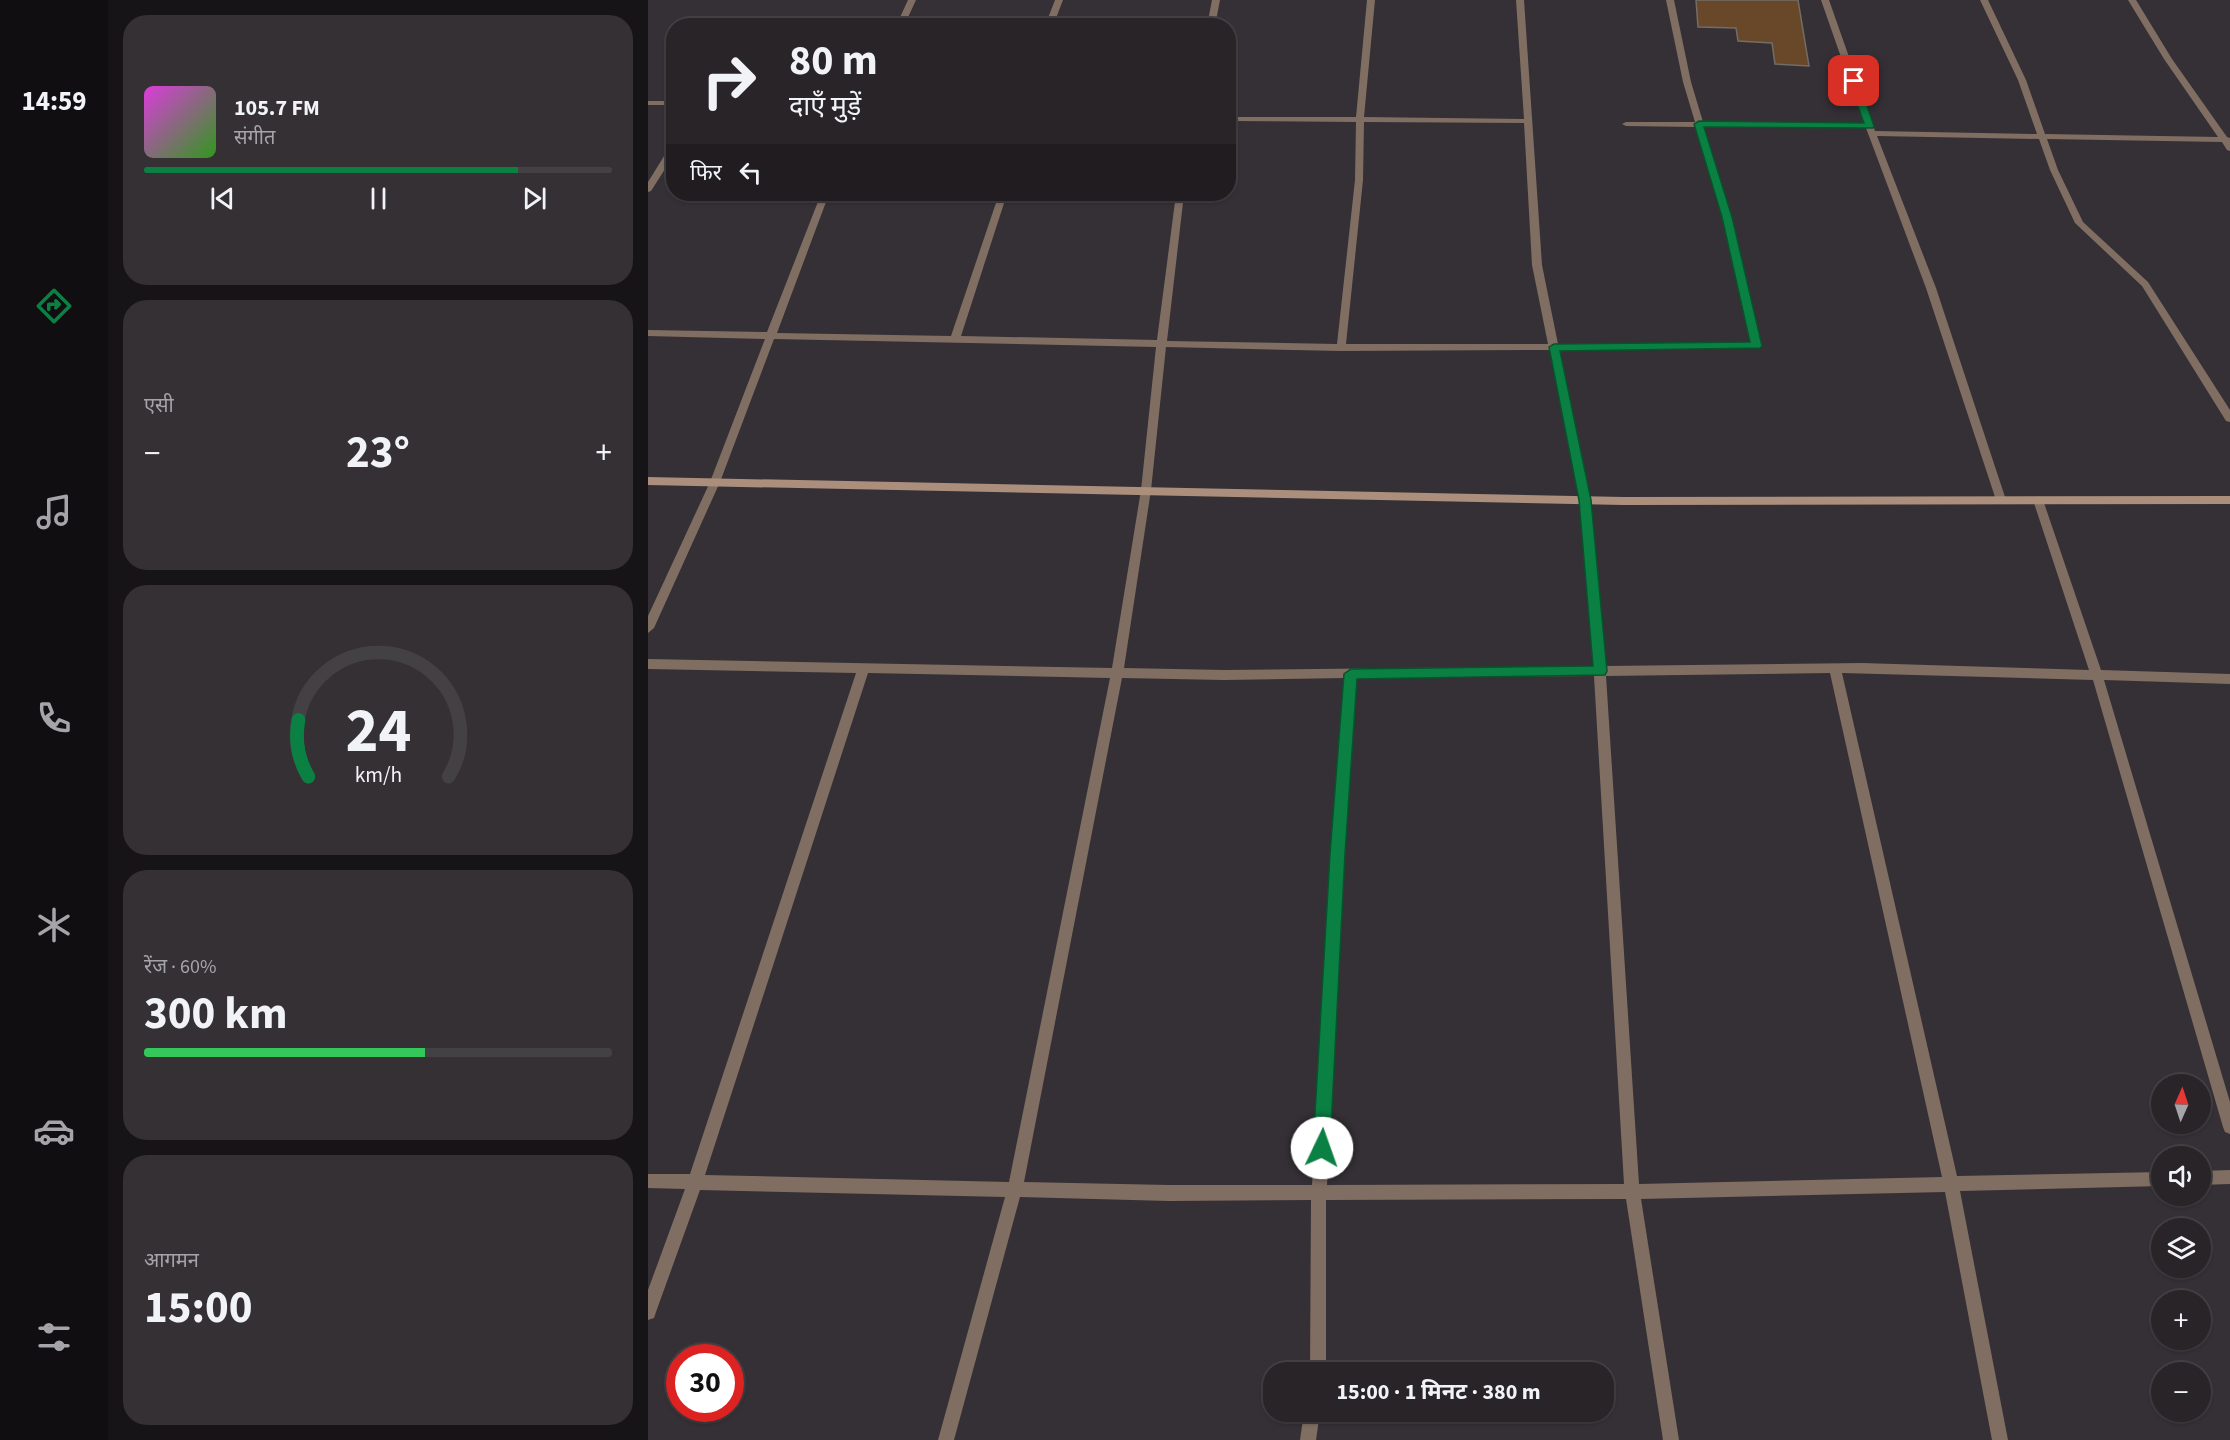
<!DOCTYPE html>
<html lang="hi">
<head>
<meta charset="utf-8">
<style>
	:root { --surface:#282428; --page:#343034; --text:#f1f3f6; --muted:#a5a4a8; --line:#444145; --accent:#0b8043 }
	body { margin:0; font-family:"Source Sans 3","Noto Sans Devanagari",sans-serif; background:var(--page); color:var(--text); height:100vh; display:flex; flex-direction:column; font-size:22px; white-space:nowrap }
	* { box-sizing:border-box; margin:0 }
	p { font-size:20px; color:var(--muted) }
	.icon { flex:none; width:33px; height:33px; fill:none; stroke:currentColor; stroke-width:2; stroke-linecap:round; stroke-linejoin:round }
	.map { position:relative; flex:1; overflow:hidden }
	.drawer { display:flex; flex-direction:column; gap:15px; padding:15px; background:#161416; width:540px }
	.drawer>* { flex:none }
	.banner { position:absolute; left:18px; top:18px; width:570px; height:183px; border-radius:24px; box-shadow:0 2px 4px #0004,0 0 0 2px var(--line); background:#282428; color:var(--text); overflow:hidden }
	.needle { width:39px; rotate:3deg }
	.fabs { position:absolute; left:1503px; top:1074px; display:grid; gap:12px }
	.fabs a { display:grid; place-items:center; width:60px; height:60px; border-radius:50%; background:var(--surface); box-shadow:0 2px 4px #0004,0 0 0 2px var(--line); font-size:30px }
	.speed { position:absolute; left:18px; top:1344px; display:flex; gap:12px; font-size:30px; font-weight:700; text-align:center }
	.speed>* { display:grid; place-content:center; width:78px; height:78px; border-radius:50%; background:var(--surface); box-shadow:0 2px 4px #0004,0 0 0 2px var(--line); line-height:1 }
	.speed .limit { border:9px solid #d22; background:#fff; color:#111 }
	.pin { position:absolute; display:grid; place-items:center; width:51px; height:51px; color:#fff; margin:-26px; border-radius:12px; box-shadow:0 3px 9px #0006 }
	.me { position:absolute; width:66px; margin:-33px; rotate:3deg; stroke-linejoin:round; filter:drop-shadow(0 0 4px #0008) }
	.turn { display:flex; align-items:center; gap:21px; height:126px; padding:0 24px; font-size:27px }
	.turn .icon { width:78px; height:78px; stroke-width:2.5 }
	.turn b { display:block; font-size:42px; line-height:51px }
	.then { display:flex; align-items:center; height:57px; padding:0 24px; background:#0003; gap:12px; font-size:22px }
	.big { font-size:45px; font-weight:700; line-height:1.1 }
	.drawer .widget { flex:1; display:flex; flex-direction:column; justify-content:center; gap:9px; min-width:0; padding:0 21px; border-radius:24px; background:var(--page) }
	.drawer .dial { align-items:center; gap:0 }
	.dial svg { height:156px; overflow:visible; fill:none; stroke:var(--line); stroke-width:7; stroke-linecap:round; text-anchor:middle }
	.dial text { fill:var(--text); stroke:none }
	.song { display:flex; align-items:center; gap:18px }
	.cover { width:72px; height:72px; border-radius:9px; background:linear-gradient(135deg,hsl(300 70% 55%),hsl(110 70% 35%)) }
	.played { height:6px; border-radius:3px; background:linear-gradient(90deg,var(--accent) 80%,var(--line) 80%) }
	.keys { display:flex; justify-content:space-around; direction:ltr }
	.heat { display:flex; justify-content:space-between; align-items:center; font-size:33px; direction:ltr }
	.charge { height:9px; border-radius:4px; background:linear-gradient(90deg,#34c759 60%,var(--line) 0) }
	.trip { position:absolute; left:615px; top:1362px; width:351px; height:60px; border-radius:24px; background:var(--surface); box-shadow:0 2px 4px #0004,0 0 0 2px var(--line); font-weight:700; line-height:60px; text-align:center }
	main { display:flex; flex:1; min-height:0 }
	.tabs { display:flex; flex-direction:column; width:108px; justify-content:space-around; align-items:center; background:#100e10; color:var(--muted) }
	.tabs .icon { width:42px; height:42px }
	.tabs .on { color:var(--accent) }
	.tabs b { font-size:27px; color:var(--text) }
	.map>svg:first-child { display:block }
</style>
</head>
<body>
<main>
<nav class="tabs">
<b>14:59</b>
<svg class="icon on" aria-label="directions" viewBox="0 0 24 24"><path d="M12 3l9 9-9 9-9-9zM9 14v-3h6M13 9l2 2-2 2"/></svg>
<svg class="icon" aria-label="music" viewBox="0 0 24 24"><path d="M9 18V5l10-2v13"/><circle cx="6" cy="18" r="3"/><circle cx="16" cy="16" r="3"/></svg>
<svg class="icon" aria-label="phone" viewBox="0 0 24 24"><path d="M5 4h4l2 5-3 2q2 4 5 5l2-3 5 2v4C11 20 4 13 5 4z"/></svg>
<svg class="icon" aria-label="climate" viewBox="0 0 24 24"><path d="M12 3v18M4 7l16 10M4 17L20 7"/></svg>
<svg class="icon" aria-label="car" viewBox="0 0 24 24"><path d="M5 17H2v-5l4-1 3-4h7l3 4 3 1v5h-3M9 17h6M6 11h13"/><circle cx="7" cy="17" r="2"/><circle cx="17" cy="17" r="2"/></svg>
<svg class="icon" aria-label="filters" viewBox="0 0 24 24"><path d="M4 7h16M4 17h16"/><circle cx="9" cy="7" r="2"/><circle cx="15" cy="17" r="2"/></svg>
</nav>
<section class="drawer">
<div class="widget">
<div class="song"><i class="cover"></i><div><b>105.7 FM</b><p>संगीत</p></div></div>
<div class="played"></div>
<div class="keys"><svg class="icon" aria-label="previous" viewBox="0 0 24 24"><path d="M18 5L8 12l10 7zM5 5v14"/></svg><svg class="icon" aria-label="pause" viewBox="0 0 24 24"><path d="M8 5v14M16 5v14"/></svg><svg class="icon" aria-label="next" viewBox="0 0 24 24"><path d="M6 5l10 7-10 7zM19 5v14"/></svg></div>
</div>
<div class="widget"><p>एसी</p>
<div class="heat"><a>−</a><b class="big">23°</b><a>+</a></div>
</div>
<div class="widget dial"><svg viewBox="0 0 100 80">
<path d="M14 69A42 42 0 1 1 86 69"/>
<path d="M14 69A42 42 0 0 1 9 40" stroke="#0b8043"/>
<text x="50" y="56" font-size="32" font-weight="700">24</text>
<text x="50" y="72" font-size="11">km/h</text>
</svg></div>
<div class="widget"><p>रेंज · 60%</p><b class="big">300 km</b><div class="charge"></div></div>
<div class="widget"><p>आगमन</p><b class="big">15:00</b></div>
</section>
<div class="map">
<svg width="1582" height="1440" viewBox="0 0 1582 1440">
	<rect width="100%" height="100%" fill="#353036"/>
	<!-- building -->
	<polygon fill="#694829" stroke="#736d67" stroke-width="1.5" points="1048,0 1150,0 1161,66 1127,64 1124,43 1090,41 1088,28 1050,27"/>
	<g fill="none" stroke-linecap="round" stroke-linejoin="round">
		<!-- street -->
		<g fill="#806e62" fill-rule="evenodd">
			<polygon points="260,0 268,0 256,26 248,26"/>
			<polygon points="407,0 415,0 405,26 397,26"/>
			<polygon points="564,0 572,0 567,26 559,26"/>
			<path d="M719,0H727L716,117L876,119L868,0H876L894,265L910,344L1102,343L1075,217L1048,127L978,126L974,124L978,122H1047L1035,82L1018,0H1026L1043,82L1055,122L1216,123L1173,0H1181L1227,131L1389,134L1370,80L1332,0H1340L1378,80L1397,134L1570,137L1516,59L1480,0H1488L1524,59L1579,137L1582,138V151L1579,150L1574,142L1399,139L1410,170L1435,222L1500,282L1582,410V422L1578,421L1494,286L1427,223L1402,170L1391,139L1229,136L1288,288L1358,500L1357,503L1353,504L1348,500L1278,288L1218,128L1056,127L1083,217L1113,346L1111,348L911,350L942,500L957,666L1214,663L1441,670L1385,500L1390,496L1395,500L1453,670L1582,674V684L1456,680L1582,1102V1134L1577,1132L1575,1127L1445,680L1194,673L1309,1176L1514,1172V1186L1312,1191L1360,1440H1344L1297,1192L993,1199L1031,1440H1015L978,1199L678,1200V1372H662L663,1200L521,1201L372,1197L306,1440H290L357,1197L52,1190L8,1312L6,1318L0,1320V1290L37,1189L0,1188V1174H42L208,673L0,669V659L464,668L493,490L508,347L126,339L72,482L6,628L0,633V616L62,482L117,339L0,336V330L119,332L173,194H181L129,333L303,336L351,194H359L313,336L509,340L528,194H536L519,341L689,344L707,180L708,122L580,121V117H708ZM716,122L876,123L884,265L900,344H698L715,180ZM518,347L693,351L902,350L932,500L946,666L576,670L476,668L503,490ZM220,673L462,678L361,1182L57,1175ZM1182,673L1294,1177L991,1184L958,676ZM946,676L976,1184L679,1185L695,854L709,678ZM474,678L576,680L697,678L683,854L664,1185H521L376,1182Z"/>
			<rect x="0" y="101" width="26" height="4"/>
			<polygon points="23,145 26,145 26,155 3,191 0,192 0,182"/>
			<polygon points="1582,1170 1582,1184 1552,1185 1552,1171"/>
			<polygon points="656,1412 672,1412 668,1440 652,1440"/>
		</g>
		<!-- secondary -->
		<polygon fill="#ab8f7c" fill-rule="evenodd" points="0,477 976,497 1582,496 1582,504 976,505 0,485"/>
	</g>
	<!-- route -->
	<polygon fill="#0b8043" stroke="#07532c" stroke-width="1.5" points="1203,79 1210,81 1226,126 1225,128 1056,127 1084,217 1114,346 1112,348 912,351 943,500 959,671 957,675 709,679 697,854 682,1148 680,1154 674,1156 668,1154 665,1148 682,854 696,674 703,669 945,666 931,500 901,347 906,344 1102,342 1074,217 1046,124 1051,121 1216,123 1201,81"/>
</svg>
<div class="fabs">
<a><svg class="needle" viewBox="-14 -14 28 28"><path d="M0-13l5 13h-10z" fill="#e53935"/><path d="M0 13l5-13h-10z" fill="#a5a4a8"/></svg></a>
<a><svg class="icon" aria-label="sound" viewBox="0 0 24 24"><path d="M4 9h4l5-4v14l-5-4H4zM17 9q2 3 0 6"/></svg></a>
<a><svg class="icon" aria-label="layers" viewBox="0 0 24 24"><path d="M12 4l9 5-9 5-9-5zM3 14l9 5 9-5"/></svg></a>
<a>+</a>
<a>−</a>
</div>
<div class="speed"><div class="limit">30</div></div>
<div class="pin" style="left:1206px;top:81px;background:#d93025"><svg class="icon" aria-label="arrive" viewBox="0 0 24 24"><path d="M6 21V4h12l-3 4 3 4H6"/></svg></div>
<svg class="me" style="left:674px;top:1148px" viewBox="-20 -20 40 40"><circle r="19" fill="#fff"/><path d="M0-13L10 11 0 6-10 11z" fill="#0b8043"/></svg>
<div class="trip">15:00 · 1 मिनट · 380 m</div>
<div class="banner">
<div class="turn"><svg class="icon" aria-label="right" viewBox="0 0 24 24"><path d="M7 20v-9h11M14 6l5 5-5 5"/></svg><div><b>80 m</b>दाएँ मुड़ें</div></div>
<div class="then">फिर<svg class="icon" aria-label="left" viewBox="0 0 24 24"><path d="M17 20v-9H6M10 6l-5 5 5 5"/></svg></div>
</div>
</div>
</main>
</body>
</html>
